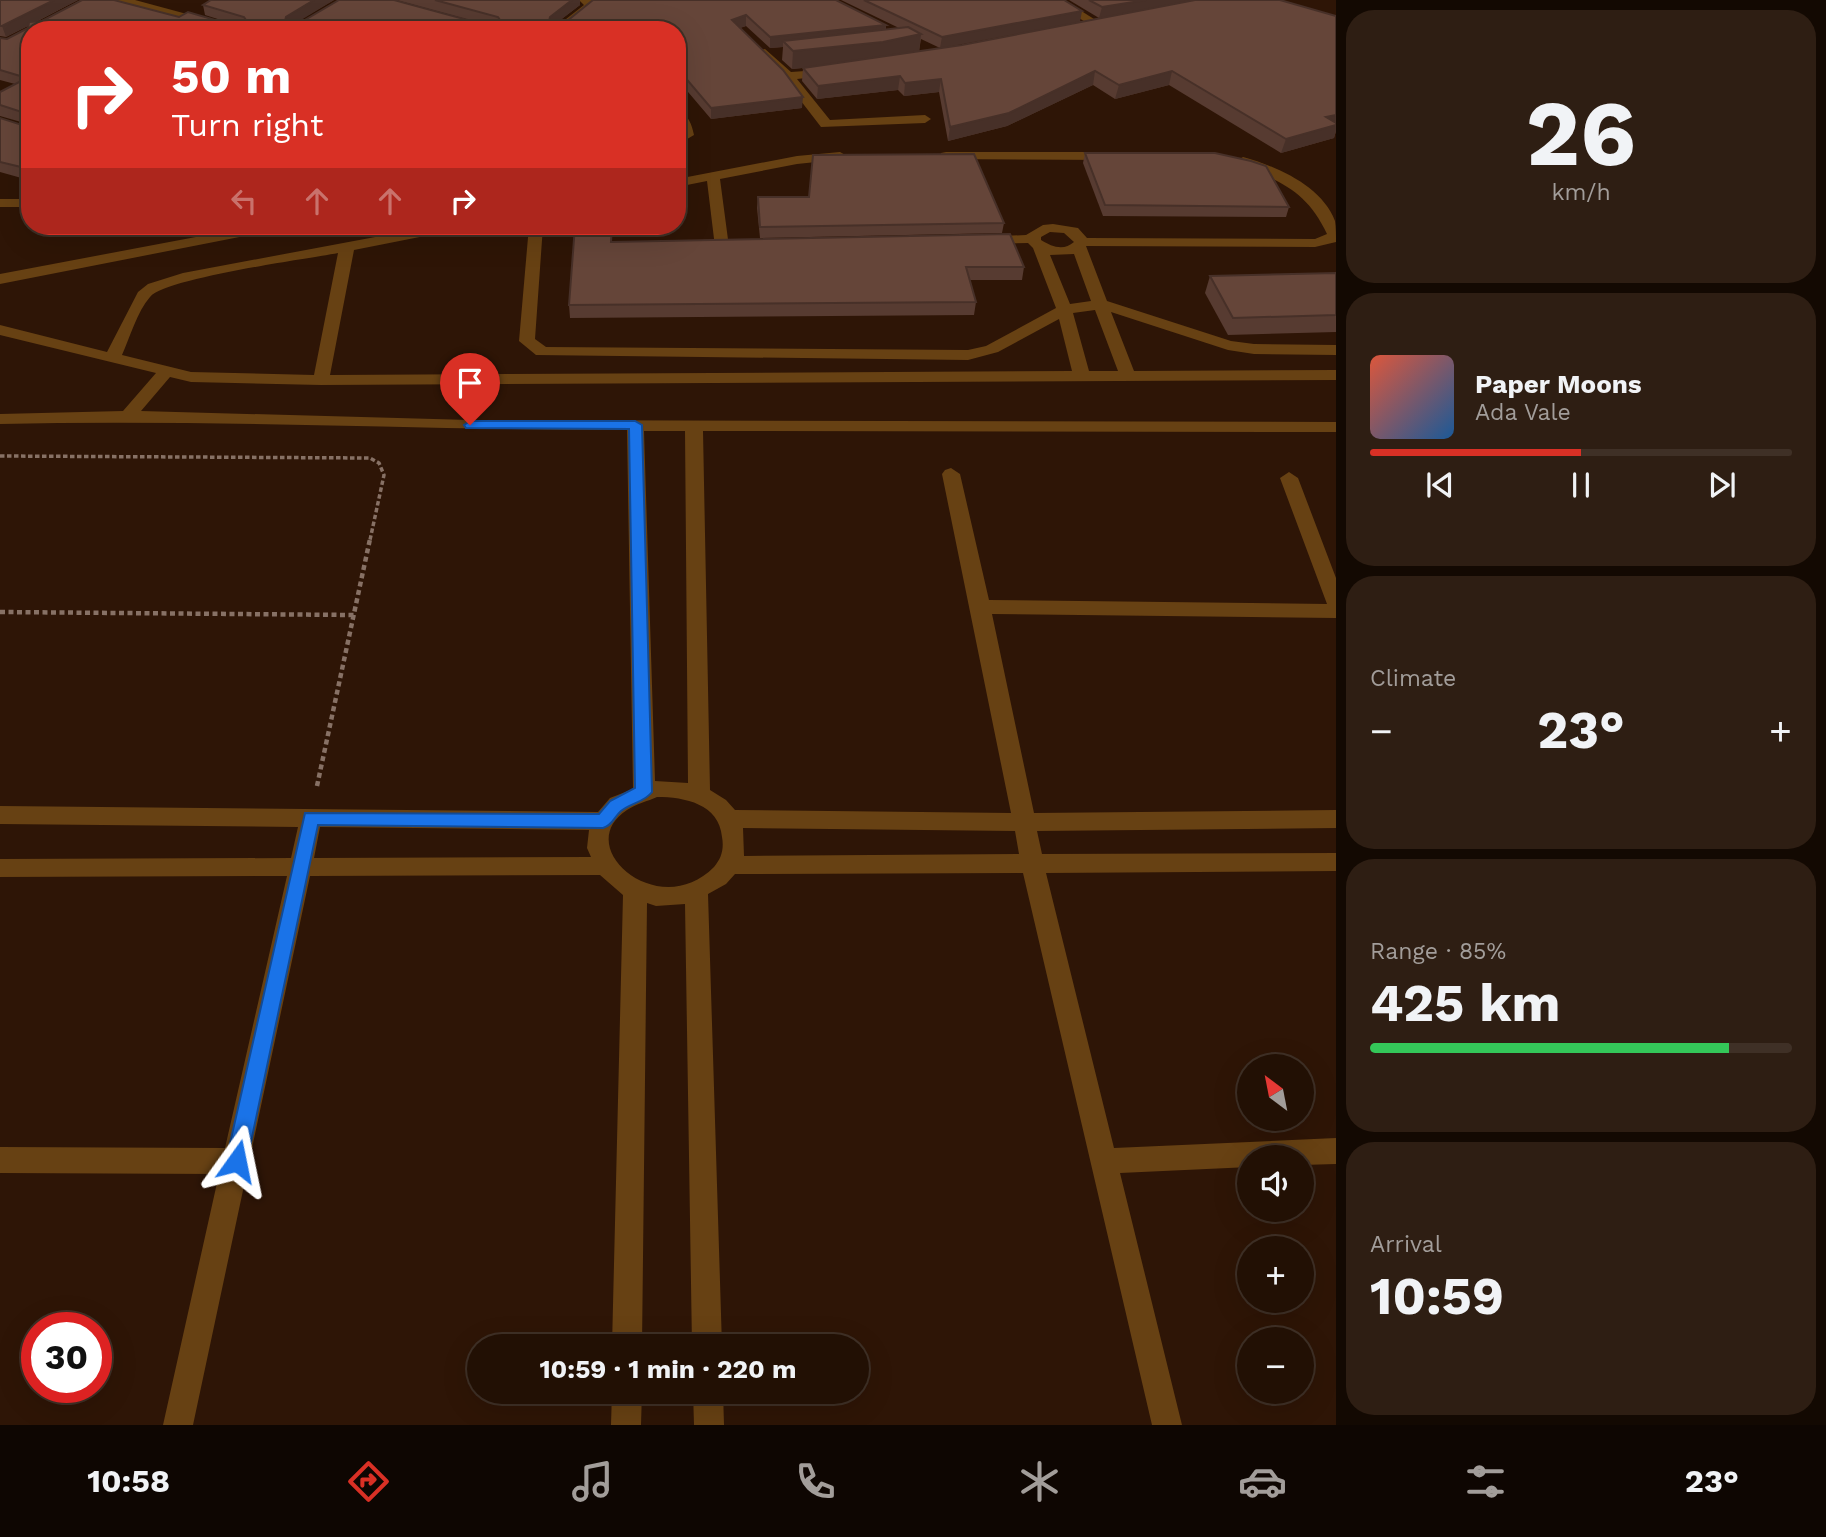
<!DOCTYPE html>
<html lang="en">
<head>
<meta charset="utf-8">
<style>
	:root { --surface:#221004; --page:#2e1e13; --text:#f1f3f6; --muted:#a29d9a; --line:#3f3026; --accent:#d93025 }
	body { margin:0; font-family:"Work Sans",sans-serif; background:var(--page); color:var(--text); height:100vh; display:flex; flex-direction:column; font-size:26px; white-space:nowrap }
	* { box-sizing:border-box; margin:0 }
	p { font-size:23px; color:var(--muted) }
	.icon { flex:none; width:38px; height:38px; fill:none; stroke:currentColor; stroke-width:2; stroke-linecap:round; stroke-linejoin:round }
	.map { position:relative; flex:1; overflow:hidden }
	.side { display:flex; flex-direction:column; gap:10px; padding:10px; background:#130902; width:490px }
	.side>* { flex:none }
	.top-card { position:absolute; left:21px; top:21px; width:665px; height:214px; border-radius:28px; box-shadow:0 7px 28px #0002,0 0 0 2px var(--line); background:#d93025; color:#fff; overflow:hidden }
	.needle { width:46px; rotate:328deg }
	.fabs { position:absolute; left:1237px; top:1054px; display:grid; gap:14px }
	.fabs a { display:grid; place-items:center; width:77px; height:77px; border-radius:50%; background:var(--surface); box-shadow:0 7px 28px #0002,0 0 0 2px var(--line); font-size:35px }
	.speed { position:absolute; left:21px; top:1312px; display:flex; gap:14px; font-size:35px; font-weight:700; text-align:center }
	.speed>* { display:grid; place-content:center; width:91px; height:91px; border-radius:50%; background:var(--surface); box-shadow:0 7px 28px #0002,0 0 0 2px var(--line); line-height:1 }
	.speed .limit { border:10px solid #d22; background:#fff; color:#111 }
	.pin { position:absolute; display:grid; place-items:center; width:60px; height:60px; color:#fff; margin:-72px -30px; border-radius:50% 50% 50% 0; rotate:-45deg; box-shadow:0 0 7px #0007 }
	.pin .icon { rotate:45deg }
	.me { position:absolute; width:77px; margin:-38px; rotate:12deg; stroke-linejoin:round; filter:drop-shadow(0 0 5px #0008) }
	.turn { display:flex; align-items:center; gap:24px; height:147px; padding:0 35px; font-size:32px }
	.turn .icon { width:91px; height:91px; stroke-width:2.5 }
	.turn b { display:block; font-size:49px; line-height:60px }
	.lanes { display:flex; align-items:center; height:66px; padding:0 35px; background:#0003; justify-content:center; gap:35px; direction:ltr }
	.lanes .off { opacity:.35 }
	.big { font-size:52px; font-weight:700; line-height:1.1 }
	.side .tile { flex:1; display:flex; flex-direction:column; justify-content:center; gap:10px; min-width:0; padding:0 24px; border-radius:28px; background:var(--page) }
	.side .dial { align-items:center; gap:0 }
	.dial b { font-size:91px; line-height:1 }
	.song { display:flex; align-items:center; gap:21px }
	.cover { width:84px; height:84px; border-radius:10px; background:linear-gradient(135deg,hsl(10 70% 55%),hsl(210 70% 35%)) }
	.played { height:7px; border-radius:4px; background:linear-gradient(90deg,var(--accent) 50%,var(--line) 50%) }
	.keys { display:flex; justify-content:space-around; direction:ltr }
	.heat { display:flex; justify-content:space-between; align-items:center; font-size:38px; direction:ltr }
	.charge { height:10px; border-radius:5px; background:linear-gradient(90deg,#34c759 85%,var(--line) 0) }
	.trip { position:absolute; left:467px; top:1334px; width:402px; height:70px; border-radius:35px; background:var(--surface); box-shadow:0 7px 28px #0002,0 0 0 2px var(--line); font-weight:700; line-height:70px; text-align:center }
	.menu { display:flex; height:112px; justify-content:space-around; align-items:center; background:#0e0602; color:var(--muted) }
	.menu .icon { width:49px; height:49px }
	.menu .on { color:var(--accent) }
	.menu b { font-size:32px; color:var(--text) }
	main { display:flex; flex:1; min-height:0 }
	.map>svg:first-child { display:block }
</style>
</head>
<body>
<main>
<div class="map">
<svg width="1336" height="1425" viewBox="0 0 1336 1425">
	<rect width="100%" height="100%" fill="#2e1506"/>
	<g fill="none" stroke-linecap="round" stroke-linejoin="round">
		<!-- path-far1 -->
		<polyline stroke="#877165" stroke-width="3.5" stroke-dasharray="4.5 2.5" stroke-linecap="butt" points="0,456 370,458 379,463 384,475 370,540"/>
		<!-- path -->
		<g stroke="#877165" stroke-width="4.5" stroke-dasharray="5 3.5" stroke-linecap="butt">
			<polyline points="0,612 354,615"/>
			<polyline points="317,786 370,539"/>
		</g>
		<!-- minor -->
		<g fill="#674113" fill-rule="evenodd">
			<polygon points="115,0 135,0 246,30 225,30"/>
			<polygon points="579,0 592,0 597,5 566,30 552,30 584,5"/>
			<polygon points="1050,0 1064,0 1105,26 1095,28"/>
			<polygon points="765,49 791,72 833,69 833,75 797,79 830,120 925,115 931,119 925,123 821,127 784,79 761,56 761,50"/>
			<path d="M677,110C688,113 692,125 694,135L677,145V135L680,134Z"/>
			<polygon points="840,152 847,156 845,159 797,164 720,179 729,247 722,251 715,247 707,181 677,187 677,179 797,156"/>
			<polygon points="946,152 1113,152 1120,156 1113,160 941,159 941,153"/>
			<path d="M1243,157C1276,166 1322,186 1335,221C1336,227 1336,236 1336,242L1315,247L1086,246L1107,301L1231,341L1254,344L1336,345V355L1254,354L1228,350L1111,312L1134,371L1336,370V380L321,385L191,382L170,377L141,411L470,420L1336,422V432L703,431L710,790L726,800L735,810L1011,813L942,474L945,470L951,468L960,474L989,600L1327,604L1280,478L1289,472L1298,478L1336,578V618L992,614L1034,813L1336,810V828L1037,831L1042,854L1336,853V871L1046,873L1114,1148L1336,1138V1164L1302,1165V1157H1250V1167L1120,1173L1182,1425H1152L1023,873L735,874L726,884L708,894L722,1346H692L685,904L656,906L647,903L642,1346H612L623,895L600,875L310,876L193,1425H163L219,1174L0,1173V1147L225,1148L287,876L0,877V859L291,858L298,827L0,824V806L598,812L610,798L633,789L627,430C418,430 209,419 0,424V414L123,411L156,373L0,335V325L107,352L138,292L148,284L183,273L434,226H462L455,230L354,250L330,375L1072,371L1059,319L998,352L968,360L536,355L519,341L529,226H543L535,339L546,347L968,350L986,346L1056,308L1033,248L1028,243L985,244L980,243L978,240L980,237L1026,235L1043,225L1053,224L1078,228L1087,238L1315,239L1327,234C1307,191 1280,181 1238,164L1236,161ZM1050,232L1064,233L1074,242C1064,251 1052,247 1041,240V237ZM338,253L314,375L191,372L122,355C130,337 137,312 150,297C166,278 307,259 338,253ZM1074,254L1091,301L1070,304L1050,255ZM1095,310L1118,371H1089L1073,313ZM644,431H685L688,783L655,781ZM657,797C685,797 719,804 722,837C724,848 722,858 714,867C659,923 570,847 627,810C636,804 648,801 657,797ZM320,827L589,830L587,848L591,857L314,858ZM743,828L1015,831L1019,854L744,856Z"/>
			<rect x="0" y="199" width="30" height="8"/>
			<polygon points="254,226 282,226 275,230 0,284 0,274"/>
			<polygon points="612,1391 642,1391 641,1425 611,1425"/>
			<polygon points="693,1391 723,1391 724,1425 694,1425"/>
		</g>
	</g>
	<!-- wall -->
	<g fill="#573b31">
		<polygon points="0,0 78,0 36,22 179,17 227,22 205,15 203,5 334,0 298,21 477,22 396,0 580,0 580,5 559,21 567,21 593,0 886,25 886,30 899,28 841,0 1064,0 1080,22 940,48 921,39 919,51 962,45 1099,18 1069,0 1280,0 1336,16 1336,131 1334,138 1281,153 1169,85 1115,99 1093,85 1007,126 948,141 939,92 904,96 898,90 817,99 802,81 803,68 792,69 782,60 783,47 770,48 746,26 740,28 802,108 711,119 677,79 677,30 30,30 30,179 25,179 0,172 0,118 25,126 28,124 0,116 0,92 15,84 0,80 0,38 7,39 28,28 28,26 6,37 0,36"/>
		<polygon points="1085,153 1289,207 1286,217 1103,216 1083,163"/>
		<polygon points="758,197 1004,223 1002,233 760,238 757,208"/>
		<polygon points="612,226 612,242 1024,267 1022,280 970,280 976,302 974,315 570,318 569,305"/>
		<polygon points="1336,273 1336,332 1228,335 1205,293 1210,276"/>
	</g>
	<!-- shaded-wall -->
	<g fill="#473028">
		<polygon points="54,0 78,0 6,37 2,26"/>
		<polygon points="314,0 334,0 288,28 285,21 286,17"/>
		<polygon points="572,0 580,0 580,5 550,28 550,17"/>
		<polygon points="1146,0 1207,0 1099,18 1102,7"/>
		<polygon points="1082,11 1080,22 940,48 942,37"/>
		<polygon points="746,15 746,26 731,31 732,20"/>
		<polygon points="886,25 885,36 783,41 783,47 770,48 770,37"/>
		<polygon points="921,34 919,53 881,60 792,69 793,51"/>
		<polygon points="1095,71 1093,85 1007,126 948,141 950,127"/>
		<polygon points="1172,71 1169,85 1115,99 1119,85"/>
		<polygon points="900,76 898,90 817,99 818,86"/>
		<polygon points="941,79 939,92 904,96 905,83"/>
		<polygon points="803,97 802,108 711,119 711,108"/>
		<polygon points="1336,115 1336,131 1334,138 1281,153 1286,139 1326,117"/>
	</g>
	<!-- building -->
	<g fill="#654539" stroke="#473028" stroke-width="2">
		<polygon points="0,0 54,0 2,26 0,26"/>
		<polygon points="82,0 114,0 179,17 188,12 222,22 244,22 246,20 244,17 203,5 211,0 314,0 286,17 285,21 303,21 339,0 394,0 475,22 500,20 498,17 435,0 572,0 550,17 549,21 567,21 593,0 836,0 886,25 770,37 746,15 732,20 783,70 803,97 711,108 677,68 677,30 645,30 642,26 637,30 30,30 30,167 21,167 0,162 0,118 25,126 29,123 28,114 0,105 0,92 27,78 0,70 0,38 7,39 28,28 29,22 42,21"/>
		<polygon points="864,0 1064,0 1082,11 942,37"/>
		<polygon points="1089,0 1146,0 1102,7"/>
		<polygon points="1195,0 1280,0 1336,16 1336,115 1326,117 1336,123 1336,125 1286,139 1172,71 1119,85 1095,71 1009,113 950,127 941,79 905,83 900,76 818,86 803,68 962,45"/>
		<polygon points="908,27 921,34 883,42 793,51 783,41"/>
		<polygon points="1085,153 1215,153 1251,161 1266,166 1289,207 1105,205"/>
		<polygon points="974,154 1004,223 760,227 758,197 809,197 813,155"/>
		<polygon points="575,226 612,226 611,242 1010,234 1024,267 966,267 976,302 569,305"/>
		<polygon points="1336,273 1336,315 1233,318 1210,276"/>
	</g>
	<!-- route -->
	<path fill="#1a73e8" stroke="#114b97" stroke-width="2" d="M470,421H635L642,425L652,792C645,802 631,803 621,811C614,817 613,825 603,828L318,825L247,1161L244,1168L237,1171L229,1168L226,1161L305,813L599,814L610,801L635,788L629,429L466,428L464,425Z"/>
</svg>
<div class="fabs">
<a><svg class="needle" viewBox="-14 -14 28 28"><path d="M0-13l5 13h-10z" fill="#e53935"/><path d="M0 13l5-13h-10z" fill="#a29d9a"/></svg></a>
<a><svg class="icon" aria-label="sound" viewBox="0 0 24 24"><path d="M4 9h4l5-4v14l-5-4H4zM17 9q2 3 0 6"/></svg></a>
<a>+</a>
<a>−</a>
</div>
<div class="speed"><div class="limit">30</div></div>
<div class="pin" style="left:470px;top:425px;background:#d93025"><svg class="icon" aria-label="arrive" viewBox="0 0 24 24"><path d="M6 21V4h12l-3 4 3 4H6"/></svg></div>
<svg class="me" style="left:237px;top:1161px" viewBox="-20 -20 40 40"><path d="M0-17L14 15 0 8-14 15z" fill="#1a73e8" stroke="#fff" stroke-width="4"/></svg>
<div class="trip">10:59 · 1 min · 220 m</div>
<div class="top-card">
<div class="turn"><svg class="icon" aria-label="right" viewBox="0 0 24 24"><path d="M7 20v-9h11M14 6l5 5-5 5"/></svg><div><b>50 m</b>Turn right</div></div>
<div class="lanes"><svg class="icon off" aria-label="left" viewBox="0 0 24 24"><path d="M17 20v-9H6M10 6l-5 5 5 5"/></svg><svg class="icon off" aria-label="ahead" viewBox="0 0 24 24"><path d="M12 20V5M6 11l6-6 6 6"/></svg><svg class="icon off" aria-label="ahead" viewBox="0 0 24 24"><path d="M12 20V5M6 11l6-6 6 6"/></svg><svg class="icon" aria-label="right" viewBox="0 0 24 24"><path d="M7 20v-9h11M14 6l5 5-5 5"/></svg></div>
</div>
</div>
<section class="side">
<div class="tile dial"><b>26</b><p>km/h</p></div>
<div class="tile">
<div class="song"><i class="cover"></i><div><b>Paper Moons</b><p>Ada Vale</p></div></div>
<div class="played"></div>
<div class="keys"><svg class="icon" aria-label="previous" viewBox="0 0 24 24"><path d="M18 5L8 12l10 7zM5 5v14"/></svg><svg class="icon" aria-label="pause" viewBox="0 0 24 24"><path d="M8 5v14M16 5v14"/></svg><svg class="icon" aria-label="next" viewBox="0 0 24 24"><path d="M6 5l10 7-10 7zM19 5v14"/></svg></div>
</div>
<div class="tile"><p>Climate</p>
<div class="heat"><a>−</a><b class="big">23°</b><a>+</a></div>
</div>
<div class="tile"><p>Range · 85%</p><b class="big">425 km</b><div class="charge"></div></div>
<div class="tile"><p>Arrival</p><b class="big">10:59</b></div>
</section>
</main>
<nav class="menu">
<b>10:58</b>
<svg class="icon on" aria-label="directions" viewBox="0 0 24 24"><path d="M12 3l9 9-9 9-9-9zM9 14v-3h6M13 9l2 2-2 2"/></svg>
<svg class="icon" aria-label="music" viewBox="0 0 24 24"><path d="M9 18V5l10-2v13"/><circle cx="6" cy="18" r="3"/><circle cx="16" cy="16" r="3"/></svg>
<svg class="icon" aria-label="phone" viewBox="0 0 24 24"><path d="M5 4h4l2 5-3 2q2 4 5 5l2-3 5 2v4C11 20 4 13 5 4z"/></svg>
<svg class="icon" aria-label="climate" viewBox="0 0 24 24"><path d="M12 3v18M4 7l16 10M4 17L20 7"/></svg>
<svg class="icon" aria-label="car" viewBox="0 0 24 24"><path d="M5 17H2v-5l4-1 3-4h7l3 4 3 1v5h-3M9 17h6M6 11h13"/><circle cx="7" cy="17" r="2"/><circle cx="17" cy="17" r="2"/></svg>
<svg class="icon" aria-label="filters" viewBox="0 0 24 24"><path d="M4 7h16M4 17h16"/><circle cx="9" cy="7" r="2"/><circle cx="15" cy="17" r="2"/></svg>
<b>23°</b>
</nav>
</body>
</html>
